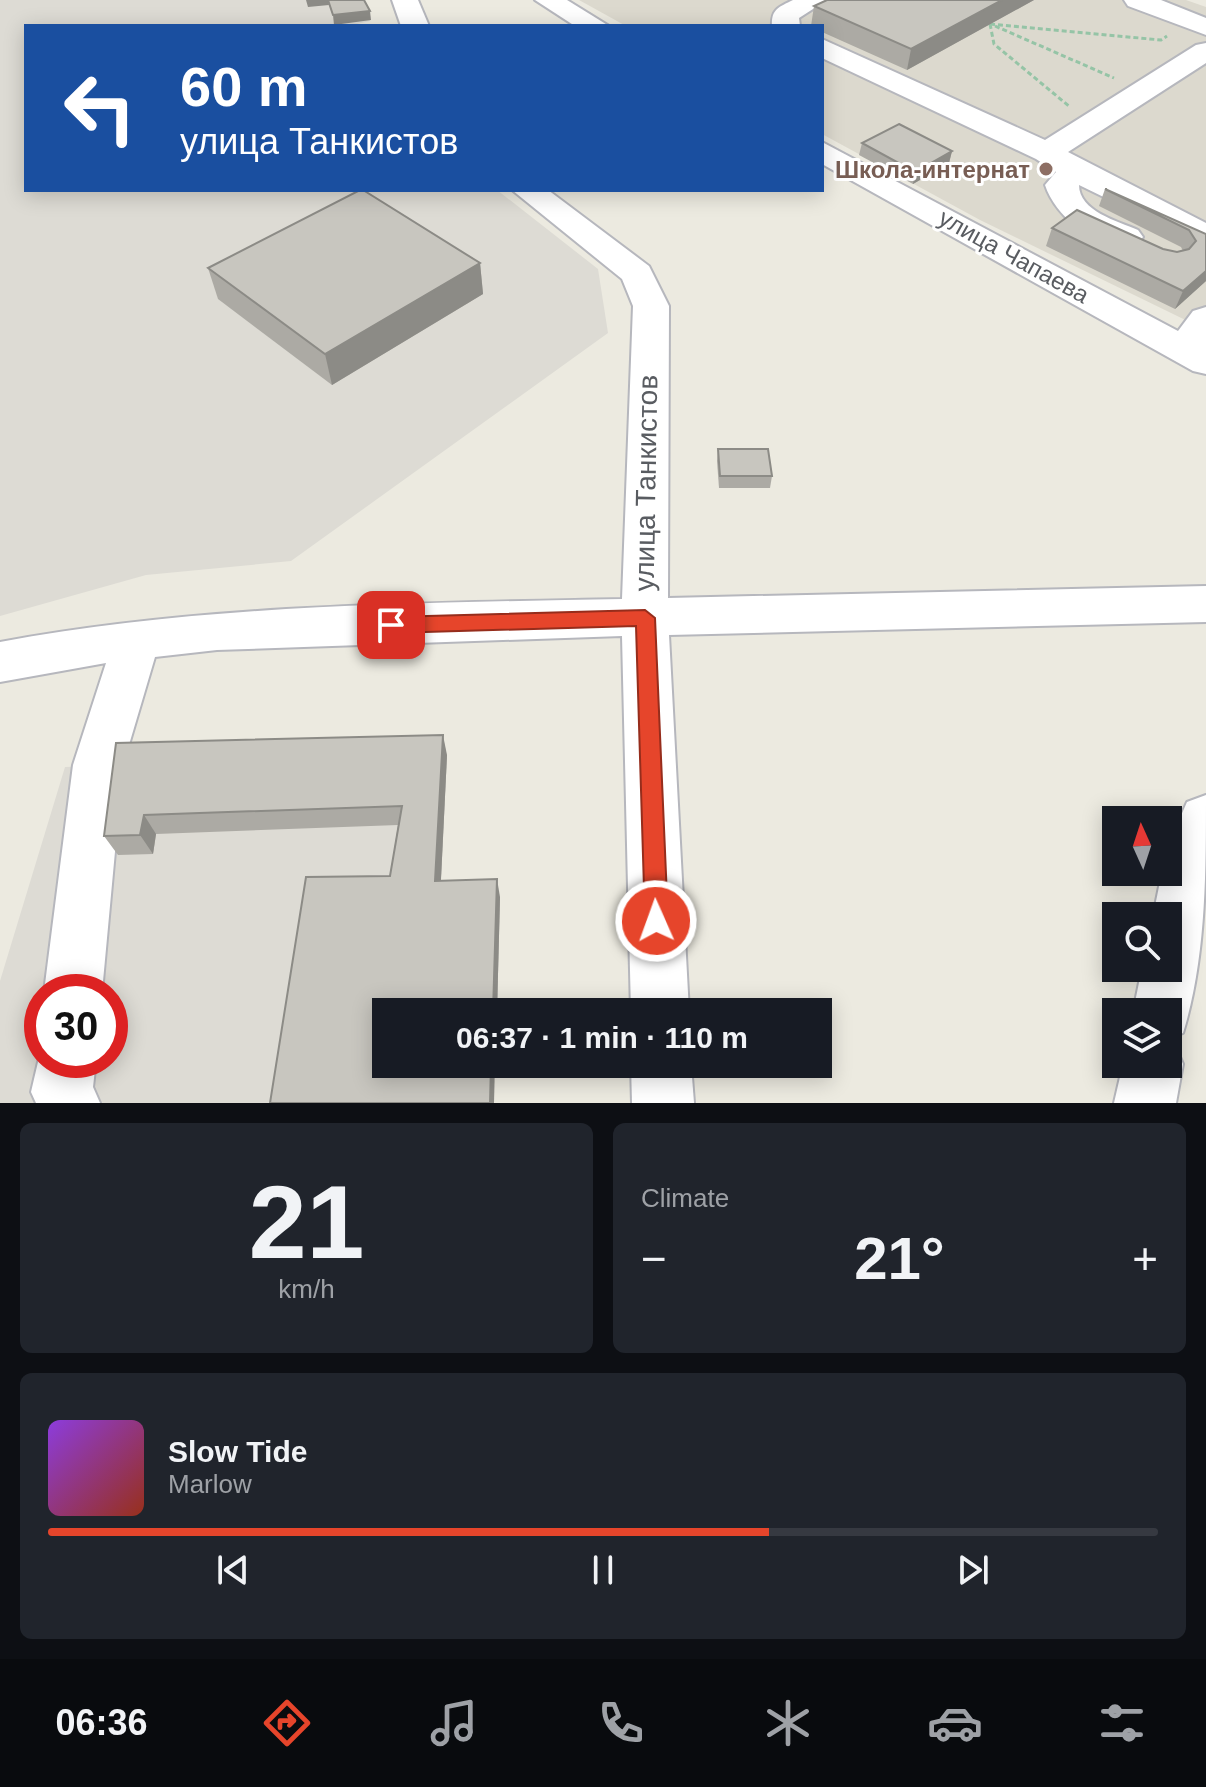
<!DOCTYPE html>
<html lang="en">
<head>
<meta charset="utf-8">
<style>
	:root { --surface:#171b24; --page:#20242c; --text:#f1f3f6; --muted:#9ea1a6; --line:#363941; --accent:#e6452b }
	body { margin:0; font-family:Arial,sans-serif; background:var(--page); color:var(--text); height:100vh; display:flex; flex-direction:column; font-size:30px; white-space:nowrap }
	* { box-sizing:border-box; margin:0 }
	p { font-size:26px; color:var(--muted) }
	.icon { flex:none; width:44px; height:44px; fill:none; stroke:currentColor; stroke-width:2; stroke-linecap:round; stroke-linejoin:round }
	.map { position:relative; height:1103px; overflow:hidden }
	.drawer { display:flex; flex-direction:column; gap:20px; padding:20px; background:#0d0f14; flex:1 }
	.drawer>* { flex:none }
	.top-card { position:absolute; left:24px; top:24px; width:800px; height:168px; border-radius:0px; box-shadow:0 4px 20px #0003; background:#1a4fa0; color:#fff; overflow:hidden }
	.needle { width:52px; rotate:357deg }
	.buttons { position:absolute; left:1102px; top:806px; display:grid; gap:16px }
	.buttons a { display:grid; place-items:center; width:80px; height:80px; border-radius:0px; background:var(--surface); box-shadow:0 4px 20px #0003; font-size:40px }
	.speed { position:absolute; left:24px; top:974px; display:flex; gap:16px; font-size:40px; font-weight:700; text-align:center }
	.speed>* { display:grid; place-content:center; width:104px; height:104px; border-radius:50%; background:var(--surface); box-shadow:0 4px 20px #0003; line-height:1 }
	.speed .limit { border:12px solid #d22; background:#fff; color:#111 }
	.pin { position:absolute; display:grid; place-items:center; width:68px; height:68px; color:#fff; margin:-34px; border-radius:16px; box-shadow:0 4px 12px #0006 }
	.me { position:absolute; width:88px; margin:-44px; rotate:358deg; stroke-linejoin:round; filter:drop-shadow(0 0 6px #0008) }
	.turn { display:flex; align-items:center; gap:28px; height:168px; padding:0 24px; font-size:36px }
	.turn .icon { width:104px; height:104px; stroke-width:2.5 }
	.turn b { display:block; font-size:56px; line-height:68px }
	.big { font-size:60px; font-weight:700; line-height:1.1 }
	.drawer .card { flex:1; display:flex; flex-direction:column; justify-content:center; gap:12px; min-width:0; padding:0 28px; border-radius:12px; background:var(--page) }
	.drawer .dial { align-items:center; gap:0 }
	.dial b { font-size:104px; line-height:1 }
	.song { display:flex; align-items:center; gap:24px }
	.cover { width:96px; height:96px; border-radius:12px; background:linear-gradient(135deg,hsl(270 70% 55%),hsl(10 70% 35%)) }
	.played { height:8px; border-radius:4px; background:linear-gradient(90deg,var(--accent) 65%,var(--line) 65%) }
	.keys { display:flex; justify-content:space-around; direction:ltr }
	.heat { display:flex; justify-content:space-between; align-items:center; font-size:44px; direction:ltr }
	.drawer .tiles { flex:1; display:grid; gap:20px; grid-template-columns:1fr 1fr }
	.card:last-child { grid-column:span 2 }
	.trip { position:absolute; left:372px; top:998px; width:460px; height:80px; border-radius:0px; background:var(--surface); box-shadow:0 4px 20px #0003; font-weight:700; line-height:80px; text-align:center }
	.dock { display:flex; height:128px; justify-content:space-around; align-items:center; background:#090b0e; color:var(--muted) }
	.dock .icon { width:56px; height:56px }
	.dock .current { color:var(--accent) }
	.dock b { font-size:36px; color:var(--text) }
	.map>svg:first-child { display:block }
</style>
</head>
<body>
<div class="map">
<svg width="1206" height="1103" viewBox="0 0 1206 1103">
	<rect width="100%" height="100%" fill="#eceae0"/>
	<!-- industrial -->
	<g fill="#dddbd4" fill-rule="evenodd">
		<polygon points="0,0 363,0 370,21 348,26 26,26 26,190 497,190 598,269 608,333 291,561 146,575 0,616"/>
		<path d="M447,755L440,898L500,897L497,1012H386V1064L494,1103H0V981L65,767ZM42,992H110V1060H42Z"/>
	</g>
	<!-- education -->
	<polygon fill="#dcd9ce" points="579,0 1186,0 1206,7 1206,330 980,220 822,134 822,26 626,26"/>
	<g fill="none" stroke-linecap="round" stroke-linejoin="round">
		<defs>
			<g id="minor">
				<polygon points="392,0 418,0 429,26 401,26"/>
				<polygon points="535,0 567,0 609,26 575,26"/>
				<path d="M793,0H827L799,18L800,26H772C771,9 779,7 793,0Z"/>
				<polygon points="1124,0 1161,0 1206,18 1206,35 1128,6"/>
				<path d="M822,39L1045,140L1196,45L1206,43V63L1068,152L1206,223V247L1079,185C1079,211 1117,221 1138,230L1143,237L1138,244C1101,253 1056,219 1045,185L1056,172L1036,159L822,58Z"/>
				<polygon points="822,142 1178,331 1193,311 1206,307 1206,374 1193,371 822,164"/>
				<path d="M512,190H548L649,266L669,306L668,598L1206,586V622L669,635L689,1012H631L622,636L217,650L155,657L123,765L102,992H44L73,765L106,663L0,682V642C205,604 415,603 622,599L633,306L622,279Z"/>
				<path d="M1206,795C1206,874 1206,959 1183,1033L1168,1039V1012H1133L1142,968H1168V916H1153L1162,872H1168V845L1187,802Z"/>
				<polygon points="1168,1040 1174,1043 1183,1064 1176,1103 1114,1103 1123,1064 1168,1064"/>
				<polygon points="42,1045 42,1060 96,1060 93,1087 100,1103 36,1103 31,1092"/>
				<polygon points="631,1064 691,1064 694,1103 632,1103"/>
			</g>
		</defs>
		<!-- minor casing -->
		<use href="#minor" stroke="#b6b7bd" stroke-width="4"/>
		<!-- path -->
		<g stroke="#95c4a6" stroke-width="3" stroke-dasharray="5 3" stroke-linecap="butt">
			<polyline points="990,24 1161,40 1167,36"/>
			<polyline points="990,24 994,44 1070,107"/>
			<polyline points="995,26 1114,78"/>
		</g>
		<!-- minor -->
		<use href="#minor" fill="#fff" fill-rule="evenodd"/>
	</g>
	<!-- wall -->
	<g fill="#acaaa4">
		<polygon points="827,0 1034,0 907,70 822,32 822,26 811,26 814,6"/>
		<polygon points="862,143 952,151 949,163 913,184 859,155"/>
		<polygon points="1105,189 1206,234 1206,281 1175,309 1046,246 1052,228 1177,252 1183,251 1181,247 1099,206"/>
		<polygon points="480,263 483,294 332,385 218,299 208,268"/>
		<polygon points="718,449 772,476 770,488 719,488 717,461"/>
		<polygon points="116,743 447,755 441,880 500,897 497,1012 386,1012 390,876 398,825 156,834 153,854 118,855 104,836"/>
	</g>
	<!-- shaded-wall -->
	<g fill="#8c8b86">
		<polygon points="306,0 328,0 329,5 308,7"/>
		<polygon points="1002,0 1034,0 907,70 911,49"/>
		<polygon points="370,11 371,20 334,25 333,15"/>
		<polygon points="952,151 949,163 913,184 915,172"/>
		<polygon points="480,263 483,294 332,385 325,354"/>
		<polygon points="1206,271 1206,281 1175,309 1183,291"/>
		<polygon points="443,735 447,755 440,898 435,881"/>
		<polygon points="144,815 156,834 153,854 140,835"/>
		<polygon points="497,879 500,897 497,1012 493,1012"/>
		<polygon points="491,1064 495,1064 494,1103 490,1103"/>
	</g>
	<!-- building -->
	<g fill="#c8c6bf" stroke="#8c8b86" stroke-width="2">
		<polygon points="328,0 364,0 370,11 333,15"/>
		<polygon points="827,0 1002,0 911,49 814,6"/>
		<polygon points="899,124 952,151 915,172 862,143"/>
		<polygon points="1105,189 1206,234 1206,271 1183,291 1052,228 1077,210 1163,249 1177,252 1189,249 1196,241 1189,230"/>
		<polygon points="360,190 363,190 480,263 325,354 208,268"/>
		<polygon points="718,449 768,449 772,476 720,476"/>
		<polygon points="443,735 435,881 497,879 493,1012 386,1012 386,1064 491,1064 490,1103 270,1103 306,877 390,876 402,806 144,815 140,835 104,836 116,743"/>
	</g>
	<!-- route -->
	<polygon fill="#e6452b" stroke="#962d1c" stroke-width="2" points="645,610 655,618 668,921 664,929 656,932 648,929 645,921 636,626 391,633 382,625 391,617"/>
	<!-- markers -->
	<circle fill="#8d6e63" stroke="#fff" stroke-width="3" cx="1046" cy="169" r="8"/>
	<g text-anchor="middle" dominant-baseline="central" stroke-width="6" stroke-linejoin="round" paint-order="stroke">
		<!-- far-education labels -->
		<g font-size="24" font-weight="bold" fill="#785e54" stroke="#fff" text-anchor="end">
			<text x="1030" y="169">Школа-интернат</text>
		</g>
		<!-- far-street labels -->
		<g font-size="24" fill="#595c61" stroke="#fff">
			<text transform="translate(1014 256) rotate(29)">улица Чапаева</text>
		</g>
		<!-- street labels -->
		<g font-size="28" fill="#595c61" stroke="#fff">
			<text transform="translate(646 483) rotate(-89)">улица Танкистов</text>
		</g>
	</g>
</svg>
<div class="buttons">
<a><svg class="needle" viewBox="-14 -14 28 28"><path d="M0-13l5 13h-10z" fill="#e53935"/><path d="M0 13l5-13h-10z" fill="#9ea1a6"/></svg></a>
<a><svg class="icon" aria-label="search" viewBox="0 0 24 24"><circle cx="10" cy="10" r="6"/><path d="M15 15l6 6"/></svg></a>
<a><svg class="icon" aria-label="layers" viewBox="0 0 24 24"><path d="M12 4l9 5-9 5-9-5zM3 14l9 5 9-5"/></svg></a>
</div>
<div class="speed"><div class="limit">30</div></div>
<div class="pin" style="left:391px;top:625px;background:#d93025"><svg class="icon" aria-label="arrive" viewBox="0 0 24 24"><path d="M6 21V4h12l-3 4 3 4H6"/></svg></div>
<svg class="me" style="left:656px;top:921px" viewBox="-20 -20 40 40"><circle r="17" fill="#e6452b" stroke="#fff" stroke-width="3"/><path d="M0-11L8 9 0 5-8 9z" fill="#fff"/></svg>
<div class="trip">06:37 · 1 min · 110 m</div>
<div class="top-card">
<div class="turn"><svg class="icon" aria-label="left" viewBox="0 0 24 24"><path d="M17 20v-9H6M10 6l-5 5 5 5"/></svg><div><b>60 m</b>улица Танкистов</div></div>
</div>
</div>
<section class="drawer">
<div class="tiles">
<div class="card dial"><b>21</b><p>km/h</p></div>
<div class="card"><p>Climate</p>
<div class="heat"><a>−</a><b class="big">21°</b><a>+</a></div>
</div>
<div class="card">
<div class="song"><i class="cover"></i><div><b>Slow Tide</b><p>Marlow</p></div></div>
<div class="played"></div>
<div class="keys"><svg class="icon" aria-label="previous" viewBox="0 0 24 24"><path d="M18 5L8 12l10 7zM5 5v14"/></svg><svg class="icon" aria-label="pause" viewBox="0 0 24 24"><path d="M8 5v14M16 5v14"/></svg><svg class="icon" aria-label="next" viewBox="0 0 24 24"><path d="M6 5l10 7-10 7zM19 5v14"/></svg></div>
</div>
</div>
</section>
<nav class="dock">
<b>06:36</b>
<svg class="icon current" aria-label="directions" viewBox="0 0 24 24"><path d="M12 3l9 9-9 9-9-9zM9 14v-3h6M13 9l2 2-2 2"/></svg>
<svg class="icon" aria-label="music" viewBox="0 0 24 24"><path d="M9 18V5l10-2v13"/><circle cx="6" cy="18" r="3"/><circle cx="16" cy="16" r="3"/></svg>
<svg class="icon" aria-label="phone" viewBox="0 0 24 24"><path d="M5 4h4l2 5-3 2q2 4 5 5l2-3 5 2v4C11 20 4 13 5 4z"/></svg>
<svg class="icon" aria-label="climate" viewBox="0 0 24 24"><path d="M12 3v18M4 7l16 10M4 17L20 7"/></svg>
<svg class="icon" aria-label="car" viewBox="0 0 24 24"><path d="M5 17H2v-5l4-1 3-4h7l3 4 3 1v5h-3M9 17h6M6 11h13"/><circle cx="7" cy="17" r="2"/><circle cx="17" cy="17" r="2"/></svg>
<svg class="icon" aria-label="filters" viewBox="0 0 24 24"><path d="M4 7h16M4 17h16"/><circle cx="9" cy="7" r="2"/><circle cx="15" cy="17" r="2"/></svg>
</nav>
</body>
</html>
